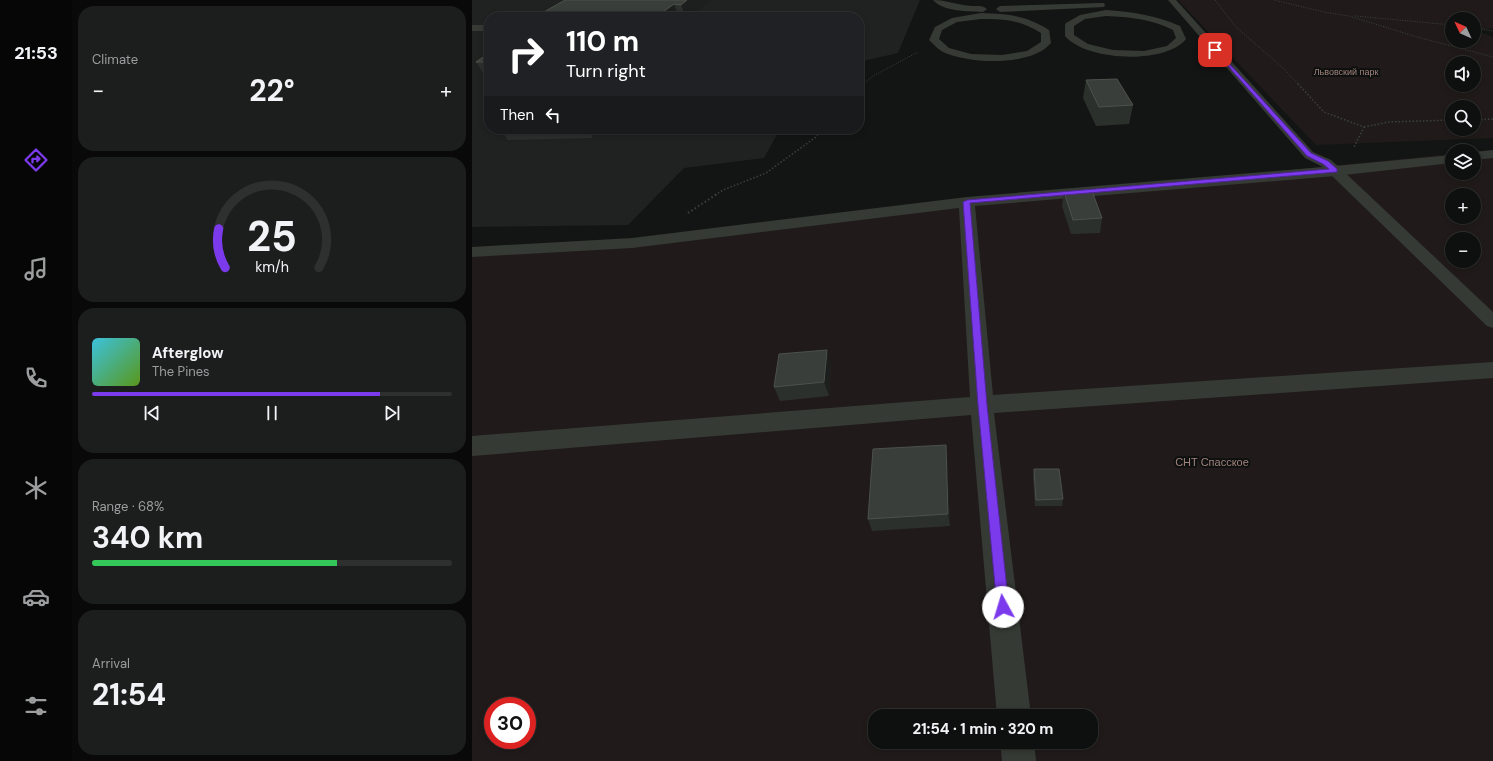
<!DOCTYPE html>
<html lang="en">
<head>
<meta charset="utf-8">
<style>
	:root { --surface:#0e100f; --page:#1c1e1d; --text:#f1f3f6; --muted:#9b9d9e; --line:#2e302f; --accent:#7c3aed }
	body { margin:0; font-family:"DM Sans",sans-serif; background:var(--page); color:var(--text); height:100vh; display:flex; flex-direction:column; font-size:15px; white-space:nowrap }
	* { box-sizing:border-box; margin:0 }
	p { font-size:13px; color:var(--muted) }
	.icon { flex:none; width:22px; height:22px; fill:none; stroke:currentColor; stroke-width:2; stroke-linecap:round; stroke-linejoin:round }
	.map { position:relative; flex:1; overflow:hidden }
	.panel { display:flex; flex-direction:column; gap:6px; padding:6px; background:#080908; width:400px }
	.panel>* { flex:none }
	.top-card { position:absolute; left:12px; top:12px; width:380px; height:122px; border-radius:16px; box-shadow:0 2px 6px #0003,0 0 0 1px var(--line); background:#202124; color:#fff; overflow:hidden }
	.needle { width:26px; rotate:314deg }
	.tools { position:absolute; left:973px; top:12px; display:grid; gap:8px }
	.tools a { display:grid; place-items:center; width:36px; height:36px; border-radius:50%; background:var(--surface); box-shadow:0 2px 6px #0003,0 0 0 1px var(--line); font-size:20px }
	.speed { position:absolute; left:12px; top:697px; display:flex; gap:8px; font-size:20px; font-weight:700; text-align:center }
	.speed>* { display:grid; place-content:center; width:52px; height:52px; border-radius:50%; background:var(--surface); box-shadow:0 2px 6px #0003,0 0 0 1px var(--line); line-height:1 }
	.speed .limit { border:6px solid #d22; background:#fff; color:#111 }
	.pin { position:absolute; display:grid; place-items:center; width:34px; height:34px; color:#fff; margin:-17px; border-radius:8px; box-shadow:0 2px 6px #0006 }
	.me { position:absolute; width:44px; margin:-22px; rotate:354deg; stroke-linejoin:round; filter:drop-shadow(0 0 3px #0008) }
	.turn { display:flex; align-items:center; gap:14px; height:84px; padding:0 16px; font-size:18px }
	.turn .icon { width:52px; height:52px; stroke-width:2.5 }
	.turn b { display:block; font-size:28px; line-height:34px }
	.then { display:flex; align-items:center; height:38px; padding:0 16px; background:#0003; gap:8px; font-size:15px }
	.big { font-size:30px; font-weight:700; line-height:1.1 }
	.panel .widget { flex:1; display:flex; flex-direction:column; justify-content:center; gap:6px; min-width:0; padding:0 14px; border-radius:16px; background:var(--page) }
	.panel .dial { align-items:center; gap:0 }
	.dial svg { height:104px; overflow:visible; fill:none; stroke:var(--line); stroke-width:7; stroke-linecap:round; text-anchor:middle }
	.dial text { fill:var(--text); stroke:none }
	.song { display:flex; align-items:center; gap:12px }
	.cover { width:48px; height:48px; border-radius:6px; background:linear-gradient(135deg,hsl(190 70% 55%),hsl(90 70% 35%)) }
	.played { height:4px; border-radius:2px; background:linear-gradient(90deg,var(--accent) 80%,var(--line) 80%) }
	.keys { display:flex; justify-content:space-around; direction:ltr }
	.heat { display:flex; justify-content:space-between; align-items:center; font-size:22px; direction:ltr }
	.charge { height:6px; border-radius:3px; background:linear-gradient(90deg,#34c759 68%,var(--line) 0) }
	.trip { position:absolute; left:396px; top:709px; width:230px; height:40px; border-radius:16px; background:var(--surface); box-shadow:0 2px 6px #0003,0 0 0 1px var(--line); font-weight:700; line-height:40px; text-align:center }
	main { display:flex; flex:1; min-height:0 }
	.tab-bar { display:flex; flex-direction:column; width:72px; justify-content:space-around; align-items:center; background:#060606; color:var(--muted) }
	.tab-bar .icon { width:28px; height:28px }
	.tab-bar .current { color:var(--accent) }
	.tab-bar b { font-size:18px; color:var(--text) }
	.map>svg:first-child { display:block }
</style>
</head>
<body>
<main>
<nav class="tab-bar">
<b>21:53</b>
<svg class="icon current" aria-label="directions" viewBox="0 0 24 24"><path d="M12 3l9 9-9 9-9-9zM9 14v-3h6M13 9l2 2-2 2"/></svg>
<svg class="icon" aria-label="music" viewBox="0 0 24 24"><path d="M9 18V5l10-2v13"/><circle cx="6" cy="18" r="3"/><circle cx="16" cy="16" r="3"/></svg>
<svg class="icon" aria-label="phone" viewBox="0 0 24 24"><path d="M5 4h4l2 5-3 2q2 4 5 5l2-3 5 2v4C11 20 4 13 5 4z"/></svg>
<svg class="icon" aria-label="climate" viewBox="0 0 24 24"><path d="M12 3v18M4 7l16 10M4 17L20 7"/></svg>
<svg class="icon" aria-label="car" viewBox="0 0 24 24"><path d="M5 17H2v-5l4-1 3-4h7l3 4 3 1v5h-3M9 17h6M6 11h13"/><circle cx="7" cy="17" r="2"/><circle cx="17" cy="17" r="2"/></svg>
<svg class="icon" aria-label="filters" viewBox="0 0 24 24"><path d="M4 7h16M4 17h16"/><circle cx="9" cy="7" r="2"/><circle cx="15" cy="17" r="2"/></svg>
</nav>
<section class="panel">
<div class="widget"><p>Climate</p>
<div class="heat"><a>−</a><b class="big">22°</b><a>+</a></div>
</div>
<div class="widget dial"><svg viewBox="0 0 100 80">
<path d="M14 69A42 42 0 1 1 86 69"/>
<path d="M14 69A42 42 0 0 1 9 39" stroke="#7c3aed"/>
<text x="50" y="56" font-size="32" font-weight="700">25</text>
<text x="50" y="72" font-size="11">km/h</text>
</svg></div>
<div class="widget">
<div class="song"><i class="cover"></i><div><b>Afterglow</b><p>The Pines</p></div></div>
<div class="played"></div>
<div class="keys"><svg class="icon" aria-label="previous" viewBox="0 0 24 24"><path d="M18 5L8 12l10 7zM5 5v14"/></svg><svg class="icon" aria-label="pause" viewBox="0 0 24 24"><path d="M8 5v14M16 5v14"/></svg><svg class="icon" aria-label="next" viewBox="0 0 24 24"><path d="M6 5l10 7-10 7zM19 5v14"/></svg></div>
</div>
<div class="widget"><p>Range · 68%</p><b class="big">340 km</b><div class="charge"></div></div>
<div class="widget"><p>Arrival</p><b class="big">21:54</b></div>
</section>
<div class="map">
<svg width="1021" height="761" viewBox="0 0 1021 761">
	<rect width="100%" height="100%" fill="#131514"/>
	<!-- built -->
	<polygon fill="#1f2220" points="0,0 448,0 426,53 387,62 387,17 17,17 17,129 308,129 292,158 212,168 156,225 0,227"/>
	<!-- green -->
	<g fill="#201b1a" fill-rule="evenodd">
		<path d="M706,0H1021V28L1005,31L1021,37V138L844,145ZM980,19H1002V41H980ZM980,63H1002V85H980ZM980,107H1002V129H980Z"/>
		<path d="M1021,151V761H0V252L379,220L807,171L980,154V173H1002V152ZM980,195H1002V217H980ZM980,239H1002V261H980ZM21,706H55V740H21ZM403,716H619V742H403Z"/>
	</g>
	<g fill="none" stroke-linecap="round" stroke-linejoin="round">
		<!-- path-far2 -->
		<g stroke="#3b413a" stroke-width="1" stroke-dasharray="1 1.5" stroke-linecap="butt">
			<polyline points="743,0 764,27 811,68 827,85"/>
			<polyline points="802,0 852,12 877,16 945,37 1021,57"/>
			<polyline points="883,16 980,25"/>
			<polyline points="1002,28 1021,31"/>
			<polyline points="390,85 401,76 446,52"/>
		</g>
		<!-- path-far1 -->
		<g stroke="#3b413a" stroke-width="1.5" stroke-dasharray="1.5 2" stroke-linecap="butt">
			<polyline points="826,84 852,112 892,127 882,147"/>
			<polyline points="387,88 391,84"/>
			<polyline points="1002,120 1021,119"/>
			<polyline points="892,127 917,122 980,120"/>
			<polyline points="243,195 251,190 294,173 344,137 350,129"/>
		</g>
		<!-- path -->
		<polyline stroke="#3b413a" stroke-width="2" stroke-dasharray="1.5 2.5" stroke-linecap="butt" points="216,213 245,194"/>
		<!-- service -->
		<g fill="#353a34" fill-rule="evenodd">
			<path d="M461,0C474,0 486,5 500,6C505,6 511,5 515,9L511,12C495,11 472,12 461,0Z"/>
			<polygon points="696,0 704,0 841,152 859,160 868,168 1021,312 1021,328 1015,326 858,174 849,166 833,158"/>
			<polygon points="629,3 632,3 633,5 632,7 528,12 524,9 528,6"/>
			<path d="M634,10C660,12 684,15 708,26L714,39C693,65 614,61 593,36V25L594,23L608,15ZM634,16C658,17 679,19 701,30L704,38L695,46L672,51L641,50L616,44L602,35V26L613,19Z"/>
			<path d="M509,13C536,14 553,15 577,30L579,43C559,67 497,64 471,52C467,50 461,44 457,40L463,27L480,18ZM509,19C533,19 549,20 569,33V42L555,51L530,55L499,54L477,48L467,39L470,30L485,22Z"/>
			<rect x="0" y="25" width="17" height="6"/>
		</g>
		<!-- minor -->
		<g fill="#353a34" fill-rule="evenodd">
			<polygon points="1021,150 1021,158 1002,160 1002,152"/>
			<polygon points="980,155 980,163 863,176 503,206 521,395 1021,362 1021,378 522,413 559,716 525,716 499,415 0,456 0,436 498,397 487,208 160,248 0,257 0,247 160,238 495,197 863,166"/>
			<polygon points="528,742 562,742 564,761 530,761"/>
		</g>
	</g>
	<!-- wall -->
	<g fill="#2c302d">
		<polygon points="240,0 220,17 63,17"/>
		<polygon points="17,53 17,80 16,80 4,62"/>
		<polygon points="614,80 661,105 657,124 624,126 611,98"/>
		<polygon points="28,129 128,129 121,138 36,140"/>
		<polygon points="592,192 630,218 628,233 599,234 590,206"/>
		<polygon points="359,364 357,396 308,401 302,387"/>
		<polygon points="475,458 478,526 400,531 396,519"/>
		<polygon points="562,469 591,499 590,506 563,506 561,476"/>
	</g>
	<!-- shaded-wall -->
	<g fill="#1d1f1e">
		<polygon points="215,0 240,0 220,17 214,17 209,5"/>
		<polygon points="202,4 207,17 184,17"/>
		<polygon points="116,129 128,129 121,138"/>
		<polygon points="355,350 359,364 357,396 352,382"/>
		<polygon points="474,445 475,458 478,526 476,514"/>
	</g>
	<!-- building -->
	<g fill="#3a3e3a" stroke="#4b514b">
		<polygon points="93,0 215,0 209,5 202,4 184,17 63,17"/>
		<polygon points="17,53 17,62 4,62"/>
		<polygon points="645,79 661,105 627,107 614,80"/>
		<polygon points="620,191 630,218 601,220 592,192"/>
		<polygon points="355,350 352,382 302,387 307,354"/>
		<polygon points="474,445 476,514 396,519 401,449"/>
		<polygon points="562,469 587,469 591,499 564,500"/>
	</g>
	<!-- route -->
	<polygon fill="#7c3aed" stroke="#51269a" points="743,48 839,153 856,161 865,169 865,172 498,203 515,405 537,607 535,612 531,613 527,612 525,607 506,405 491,202 495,200 857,169 851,164 835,156 742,50"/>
	<g text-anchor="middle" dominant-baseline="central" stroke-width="4" stroke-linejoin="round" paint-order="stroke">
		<!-- far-park labels -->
		<g font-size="9" fill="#a0837d" stroke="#0e100f">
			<text x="874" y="72">Львовский парк</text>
		</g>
		<!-- park labels -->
		<g font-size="11" fill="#a0837d" stroke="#0e100f">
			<text x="740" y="462">СНТ Спасское</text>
		</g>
	</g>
</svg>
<div class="tools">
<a><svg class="needle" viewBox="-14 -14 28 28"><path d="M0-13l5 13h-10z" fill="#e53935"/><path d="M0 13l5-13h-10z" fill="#9b9d9e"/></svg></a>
<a><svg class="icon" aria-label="sound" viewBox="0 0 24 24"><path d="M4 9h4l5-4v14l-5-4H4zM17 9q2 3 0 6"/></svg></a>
<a><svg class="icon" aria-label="search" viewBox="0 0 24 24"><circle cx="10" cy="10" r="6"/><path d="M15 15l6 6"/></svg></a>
<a><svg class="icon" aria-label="layers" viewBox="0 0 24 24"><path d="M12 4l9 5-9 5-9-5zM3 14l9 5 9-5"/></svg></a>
<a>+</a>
<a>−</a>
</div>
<div class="speed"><div class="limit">30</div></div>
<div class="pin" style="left:743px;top:50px;background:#d93025"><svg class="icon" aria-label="arrive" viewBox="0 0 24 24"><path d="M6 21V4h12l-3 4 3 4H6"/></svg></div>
<svg class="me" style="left:531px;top:607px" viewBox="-20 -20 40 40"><circle r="19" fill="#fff"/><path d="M0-13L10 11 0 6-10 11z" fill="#7c3aed"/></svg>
<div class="trip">21:54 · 1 min · 320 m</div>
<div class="top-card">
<div class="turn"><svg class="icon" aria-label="right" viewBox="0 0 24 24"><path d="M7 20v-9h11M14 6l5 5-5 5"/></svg><div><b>110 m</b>Turn right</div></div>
<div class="then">Then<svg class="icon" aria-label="left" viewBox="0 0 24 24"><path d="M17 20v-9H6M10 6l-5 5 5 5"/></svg></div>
</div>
</div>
</main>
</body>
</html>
